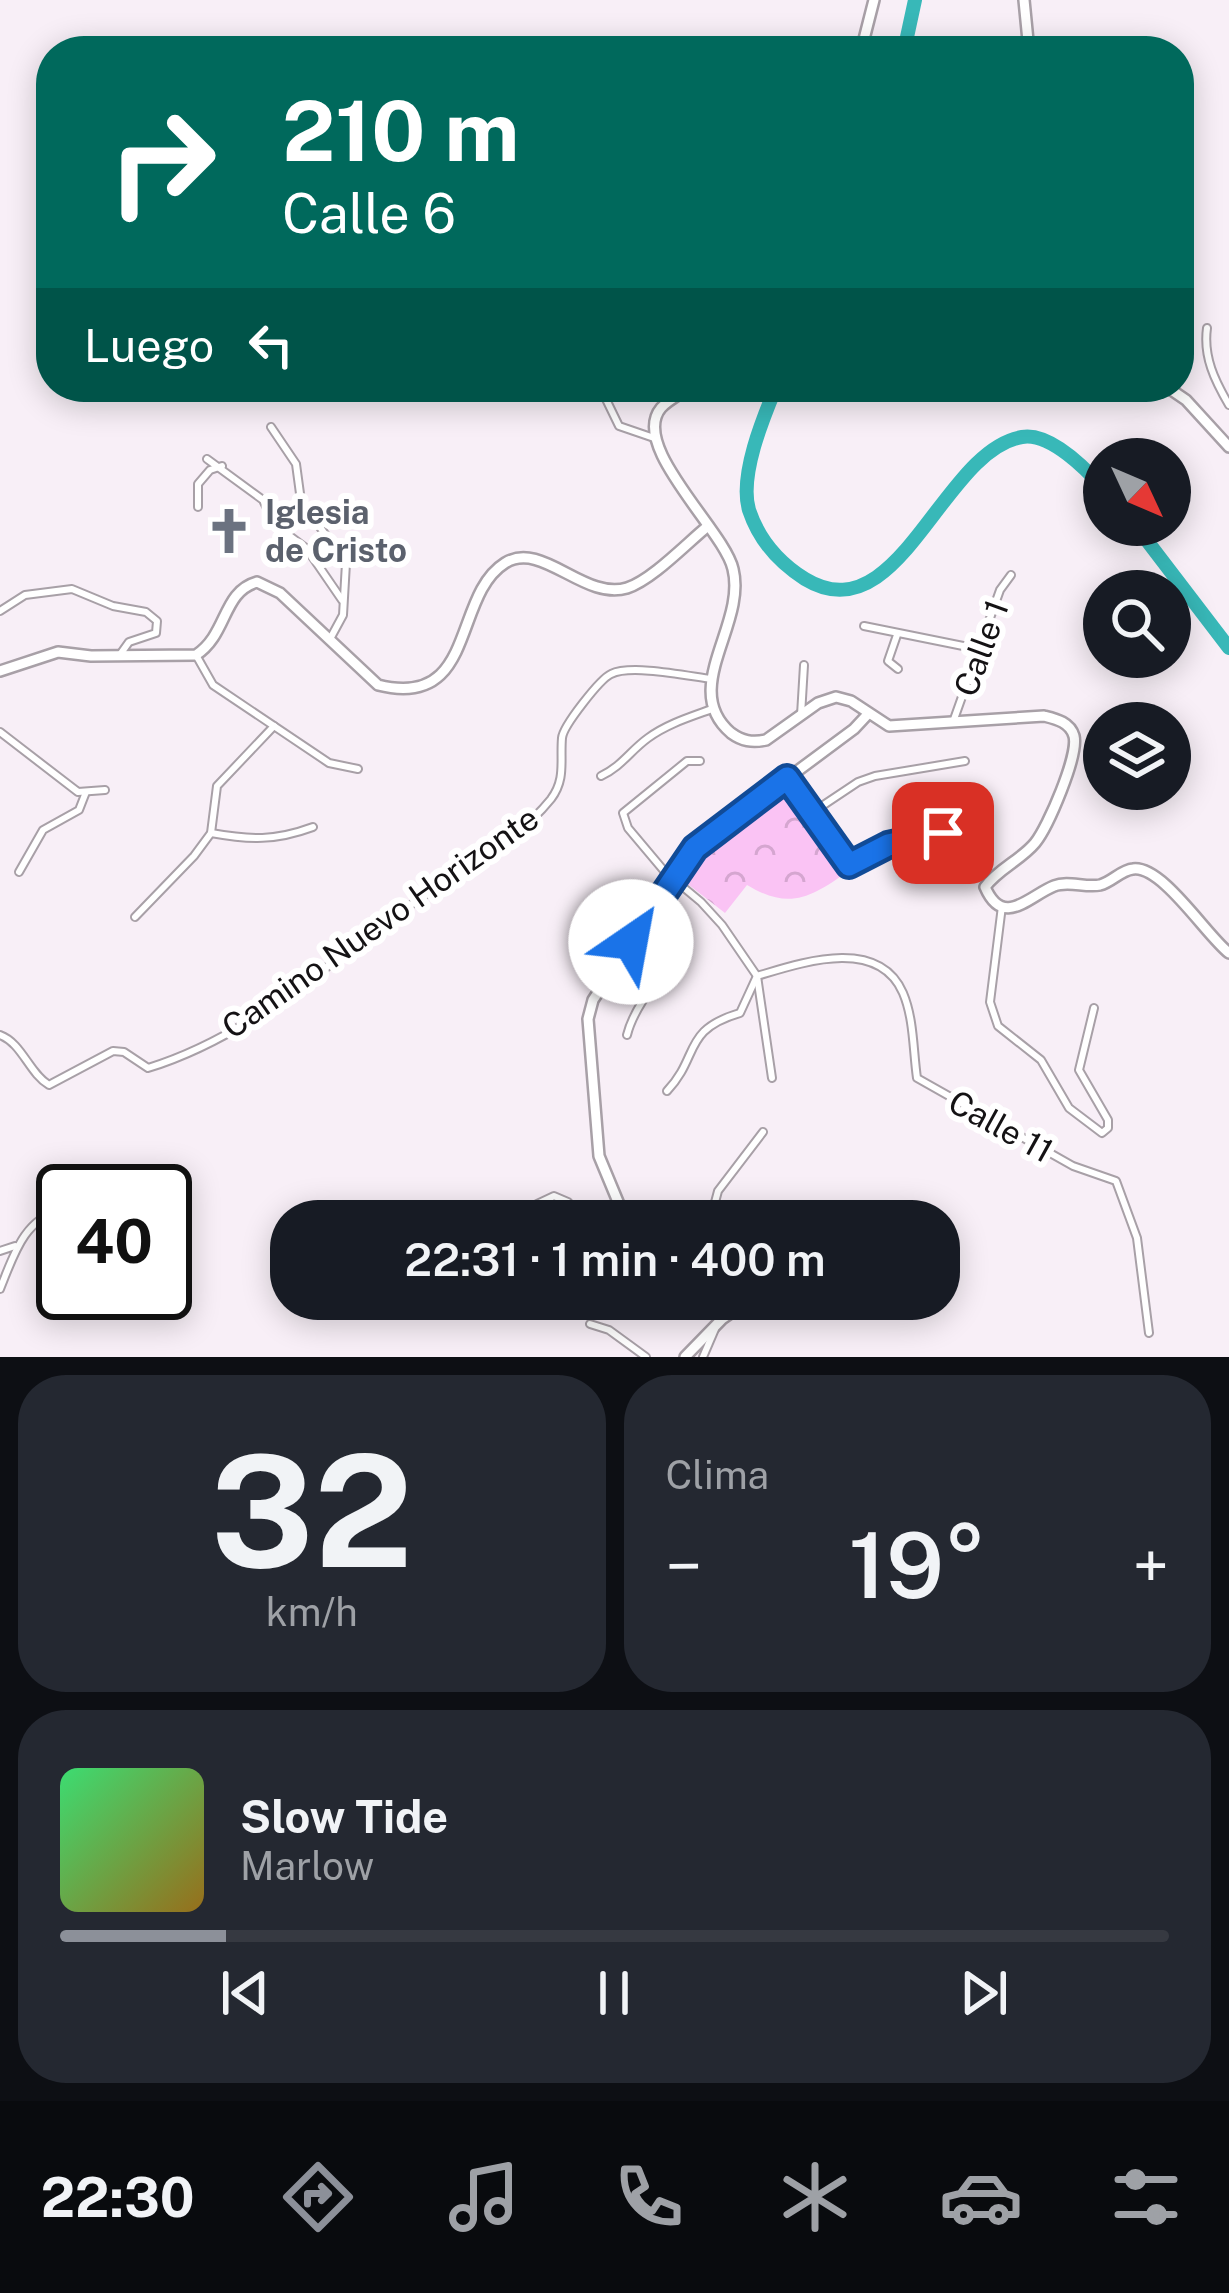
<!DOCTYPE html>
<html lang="es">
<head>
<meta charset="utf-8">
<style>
	:root { --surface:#171b24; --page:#242831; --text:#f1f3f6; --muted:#9ea1a6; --line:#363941; --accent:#8c9099 }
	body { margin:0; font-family:"Public Sans",sans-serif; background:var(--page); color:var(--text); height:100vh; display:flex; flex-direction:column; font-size:45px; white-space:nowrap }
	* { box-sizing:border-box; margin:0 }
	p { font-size:39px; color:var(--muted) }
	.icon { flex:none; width:66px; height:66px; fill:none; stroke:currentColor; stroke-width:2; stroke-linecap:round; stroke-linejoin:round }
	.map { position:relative; height:1357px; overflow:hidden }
	.drawer { display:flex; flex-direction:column; gap:18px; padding:18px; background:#0d0f14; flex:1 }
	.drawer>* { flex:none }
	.hud { position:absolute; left:36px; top:36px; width:1158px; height:366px; border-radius:48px; box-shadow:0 6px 30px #0003; background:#00695c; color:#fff; overflow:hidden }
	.needle { width:78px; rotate:134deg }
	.tools { position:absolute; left:1083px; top:438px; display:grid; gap:24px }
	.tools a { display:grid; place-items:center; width:108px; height:108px; border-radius:50%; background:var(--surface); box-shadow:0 6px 30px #0003; font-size:60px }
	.speed { position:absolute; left:36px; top:1164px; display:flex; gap:24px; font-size:60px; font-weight:700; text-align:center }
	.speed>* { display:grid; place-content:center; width:156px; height:156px; border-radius:50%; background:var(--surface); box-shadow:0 6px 30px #0003; line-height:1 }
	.speed .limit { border:6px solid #111; border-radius:18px; background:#fff; color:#111 }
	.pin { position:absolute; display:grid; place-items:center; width:102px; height:102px; color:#fff; margin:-51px; border-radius:24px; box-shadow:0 6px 18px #0006 }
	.me { position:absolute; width:132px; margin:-66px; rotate:33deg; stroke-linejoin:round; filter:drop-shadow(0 0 9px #0008) }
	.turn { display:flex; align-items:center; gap:42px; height:252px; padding:0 48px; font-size:54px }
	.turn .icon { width:156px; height:156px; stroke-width:2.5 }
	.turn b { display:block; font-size:84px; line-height:102px }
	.then { display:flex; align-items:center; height:114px; padding:0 48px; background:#0003; gap:24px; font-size:45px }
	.big { font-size:90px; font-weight:600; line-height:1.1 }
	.drawer .tile { flex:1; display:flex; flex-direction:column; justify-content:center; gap:18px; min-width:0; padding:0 42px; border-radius:48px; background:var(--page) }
	.drawer .dial { align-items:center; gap:0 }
	.dial b { font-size:156px; line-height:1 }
	.song { display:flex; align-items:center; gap:36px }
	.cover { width:144px; height:144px; border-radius:18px; background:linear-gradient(135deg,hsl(140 70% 55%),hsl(40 70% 35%)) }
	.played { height:12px; border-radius:6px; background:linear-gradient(90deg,var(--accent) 15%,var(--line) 15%) }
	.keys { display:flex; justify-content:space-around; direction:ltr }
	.heat { display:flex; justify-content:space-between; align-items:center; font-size:66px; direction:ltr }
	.drawer .tiles { flex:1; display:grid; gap:18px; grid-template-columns:1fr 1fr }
	.tile:last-child { grid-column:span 2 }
	.trip { position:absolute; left:270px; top:1200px; width:690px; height:120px; border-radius:48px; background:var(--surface); box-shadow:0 6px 30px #0003; font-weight:600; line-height:120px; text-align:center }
	.menu { display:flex; height:192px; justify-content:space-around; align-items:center; background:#090b0e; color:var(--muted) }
	.menu .icon { width:84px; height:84px }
	.menu .on { color:var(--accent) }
	.menu b { font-size:54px; color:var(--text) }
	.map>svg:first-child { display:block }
</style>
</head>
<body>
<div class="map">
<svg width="1229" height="1357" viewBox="0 0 1229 1357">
	<defs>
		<pattern id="park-crowns" width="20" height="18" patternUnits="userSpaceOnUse" patternTransform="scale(3)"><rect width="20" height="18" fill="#fac3f4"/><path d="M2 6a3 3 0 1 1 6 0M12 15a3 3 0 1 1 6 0" fill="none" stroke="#d5a6d0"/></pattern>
	</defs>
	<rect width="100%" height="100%" fill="#f8eff7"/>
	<!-- park -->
	<path fill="url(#park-crowns)" d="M789,785L849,871C811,897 790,911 747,885L725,913L680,878L705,846Z"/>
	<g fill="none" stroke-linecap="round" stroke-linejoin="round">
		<!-- river -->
		<g stroke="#38b8b8" stroke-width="14">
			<polyline points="904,51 915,0"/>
			<path d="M776,387C763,418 739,476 749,510C759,540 778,562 805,579C899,636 942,450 1022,437C1050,432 1087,470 1104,489"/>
			<polyline points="1135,525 1229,648"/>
		</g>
		<defs>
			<g id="street">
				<path d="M1207,328C1203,357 1215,381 1229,405"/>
				<polyline points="596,387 602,391 619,426 654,438"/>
				<polyline points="271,427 296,464 301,501 346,563 343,615 330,639"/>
				<polyline points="207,459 263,500 275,525 307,549 342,600"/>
				<polyline points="198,507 198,484 210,470 222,466"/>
				<polyline points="0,611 25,595 72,589 113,606 146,612 157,621 156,633 129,642 119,656"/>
				<polyline points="864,626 978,649"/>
				<polyline points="897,635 888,661 898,669"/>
				<polyline points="196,655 213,685 329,763 358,769"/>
				<polyline points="801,715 804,665"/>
				<polyline points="953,722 1000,590 1011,575"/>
				<polyline points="0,732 78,792 105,790"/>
				<polyline points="700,761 687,761 623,813 628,828 665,872 701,902 722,925 757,976 772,1078"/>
				<path d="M601,776C622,766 630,751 648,738C667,724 690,717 712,709"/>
				<path d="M787,778L849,865C886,850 917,831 958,834"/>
				<polyline points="813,812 858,782 875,776 965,761"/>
				<path d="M211,833C250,840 275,841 313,827"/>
				<polyline points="918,837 929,876"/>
				<polyline points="19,872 43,830 79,810 86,792"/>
				<polyline points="1002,906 990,1002 998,1026 1041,1060 1069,1108 1102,1133 1108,1128 1108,1120 1079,1070 1094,1008"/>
				<polyline points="135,917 194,856 211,833 217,786 274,726"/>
				<path d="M626,948C674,989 638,990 627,1035"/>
				<path d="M0,1035C22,1043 29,1073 49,1085L113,1051L124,1052L148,1068C249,1037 327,964 412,904C458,871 515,844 551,799C566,779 560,761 562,738C563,726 600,679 611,674C631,664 688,676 711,679"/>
				<path d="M667,1091C700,1056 682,1030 740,1013L757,976C801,963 878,936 903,993C914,1019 913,1050 917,1078L1073,1166L1116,1181L1137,1238L1149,1333"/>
				<polyline points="521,1221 537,1204 554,1196 568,1202 585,1221"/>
				<polyline points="710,1221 718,1191 763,1132"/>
				<polyline points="0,1251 15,1246"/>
				<path d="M0,1289C14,1255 23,1220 62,1209"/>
				<polyline points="590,1324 609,1330 646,1357"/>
				<polyline points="703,1357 715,1329"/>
			</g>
			<g id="secondary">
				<polyline points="1024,0 1029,51"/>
				<polyline points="861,51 874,0"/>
				<path d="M691,387C682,393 668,400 661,408C629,446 724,530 733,569C747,625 679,689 731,733C742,741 752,743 766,740L818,703L836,697L851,701L889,726L1044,716C1056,719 1070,722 1074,736C1079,755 1048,827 1035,843C1021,860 998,869 985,887C1003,929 1029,896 1054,886C1068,880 1085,888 1100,885C1112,882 1121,870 1133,869C1162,865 1206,935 1229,953"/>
				<polyline points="1167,387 1186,400 1229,447"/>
				<path d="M0,671L58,652L91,656L196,655C228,634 222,592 257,582L280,593L378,685C477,710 452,596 505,563C542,540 584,601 627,588C652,580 687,543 708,526"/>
				<polyline points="626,1221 599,1156 588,1019 593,1000 695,847 854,729 868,714"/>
				<path d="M732,1221C745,1212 761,1206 777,1212L781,1221"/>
				<polyline points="685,1357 722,1319 751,1299"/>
			</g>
		</defs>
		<!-- street casing -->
		<use href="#street" stroke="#a8a0a7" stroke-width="10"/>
		<!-- secondary casing -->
		<use href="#secondary" stroke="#a8a0a7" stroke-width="14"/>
		<!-- street -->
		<use href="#street" stroke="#fff" stroke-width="6"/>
		<!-- secondary -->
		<use href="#secondary" stroke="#fff" stroke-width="9"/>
	</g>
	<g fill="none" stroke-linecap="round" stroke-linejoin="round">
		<defs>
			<polyline id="route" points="631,942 695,848 787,778 849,865 888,845 943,833"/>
		</defs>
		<!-- route casing -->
		<use href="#route" stroke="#114b97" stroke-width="30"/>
		<!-- route -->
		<use href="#route" stroke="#1a73e8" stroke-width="21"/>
	</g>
	<!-- icons -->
	<defs>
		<symbol id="church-bare" viewBox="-9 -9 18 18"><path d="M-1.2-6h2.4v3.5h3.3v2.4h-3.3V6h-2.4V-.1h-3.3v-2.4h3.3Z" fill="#6b7280" stroke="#fff" stroke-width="2.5" paint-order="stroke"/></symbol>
	</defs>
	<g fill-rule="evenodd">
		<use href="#church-bare" x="196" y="498" width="66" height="66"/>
	</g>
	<g text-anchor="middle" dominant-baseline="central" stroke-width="12" stroke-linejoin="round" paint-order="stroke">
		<!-- worship labels -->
		<g font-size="33" font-weight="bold" fill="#5b616d" stroke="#fff" text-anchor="start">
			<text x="265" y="512">Iglesia<tspan x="265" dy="38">de Cristo</tspan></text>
		</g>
		<!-- street labels -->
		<g font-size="33" fill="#141214" stroke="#fff">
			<text transform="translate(981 648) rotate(-70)">Calle 1</text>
			<text transform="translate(380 922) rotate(-35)">Camino Nuevo Horizonte</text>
			<text transform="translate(1001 1126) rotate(29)">Calle 11</text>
		</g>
	</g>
</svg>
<div class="tools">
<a><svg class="needle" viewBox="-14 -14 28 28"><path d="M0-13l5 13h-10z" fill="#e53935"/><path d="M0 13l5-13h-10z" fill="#9ea1a6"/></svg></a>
<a><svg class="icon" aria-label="search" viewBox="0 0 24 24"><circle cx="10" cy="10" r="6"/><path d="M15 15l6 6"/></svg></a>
<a><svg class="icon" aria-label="layers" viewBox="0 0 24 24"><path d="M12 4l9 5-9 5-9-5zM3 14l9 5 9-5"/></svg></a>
</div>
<div class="speed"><div class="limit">40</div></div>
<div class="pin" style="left:943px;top:833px;background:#d93025"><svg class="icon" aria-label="arrive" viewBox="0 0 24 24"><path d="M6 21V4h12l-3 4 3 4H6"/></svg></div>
<svg class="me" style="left:631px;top:942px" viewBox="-20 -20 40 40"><circle r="19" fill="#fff"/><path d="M0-13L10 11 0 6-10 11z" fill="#1a73e8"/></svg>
<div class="trip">22:31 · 1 min · 400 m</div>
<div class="hud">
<div class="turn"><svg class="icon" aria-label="right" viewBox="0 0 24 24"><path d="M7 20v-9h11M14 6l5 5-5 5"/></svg><div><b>210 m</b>Calle 6</div></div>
<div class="then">Luego<svg class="icon" aria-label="left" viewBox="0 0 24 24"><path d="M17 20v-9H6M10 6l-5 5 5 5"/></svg></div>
</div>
</div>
<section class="drawer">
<div class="tiles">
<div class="tile dial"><b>32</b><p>km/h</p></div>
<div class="tile"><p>Clima</p>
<div class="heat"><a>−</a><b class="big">19°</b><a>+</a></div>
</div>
<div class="tile">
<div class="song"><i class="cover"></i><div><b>Slow Tide</b><p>Marlow</p></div></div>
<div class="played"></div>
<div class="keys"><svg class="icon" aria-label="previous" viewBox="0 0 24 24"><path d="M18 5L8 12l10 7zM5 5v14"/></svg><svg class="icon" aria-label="pause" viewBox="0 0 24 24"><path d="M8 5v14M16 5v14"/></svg><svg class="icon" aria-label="next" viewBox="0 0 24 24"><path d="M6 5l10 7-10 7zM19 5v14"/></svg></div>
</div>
</div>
</section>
<nav class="menu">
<b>22:30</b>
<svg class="icon on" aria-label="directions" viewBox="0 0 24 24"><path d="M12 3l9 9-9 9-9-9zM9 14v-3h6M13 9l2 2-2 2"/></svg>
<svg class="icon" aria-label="music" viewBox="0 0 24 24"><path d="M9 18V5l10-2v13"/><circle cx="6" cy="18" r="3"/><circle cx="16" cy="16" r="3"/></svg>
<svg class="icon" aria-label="phone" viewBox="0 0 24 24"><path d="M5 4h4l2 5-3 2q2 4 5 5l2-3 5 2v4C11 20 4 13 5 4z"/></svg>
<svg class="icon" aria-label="climate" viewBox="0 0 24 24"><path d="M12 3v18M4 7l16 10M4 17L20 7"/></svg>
<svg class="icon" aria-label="car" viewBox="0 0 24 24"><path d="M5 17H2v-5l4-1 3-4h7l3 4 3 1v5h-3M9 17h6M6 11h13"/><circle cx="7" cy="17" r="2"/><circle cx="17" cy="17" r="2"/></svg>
<svg class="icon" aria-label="filters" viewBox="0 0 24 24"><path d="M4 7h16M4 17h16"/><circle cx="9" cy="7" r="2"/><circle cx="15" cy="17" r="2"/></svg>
</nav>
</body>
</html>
